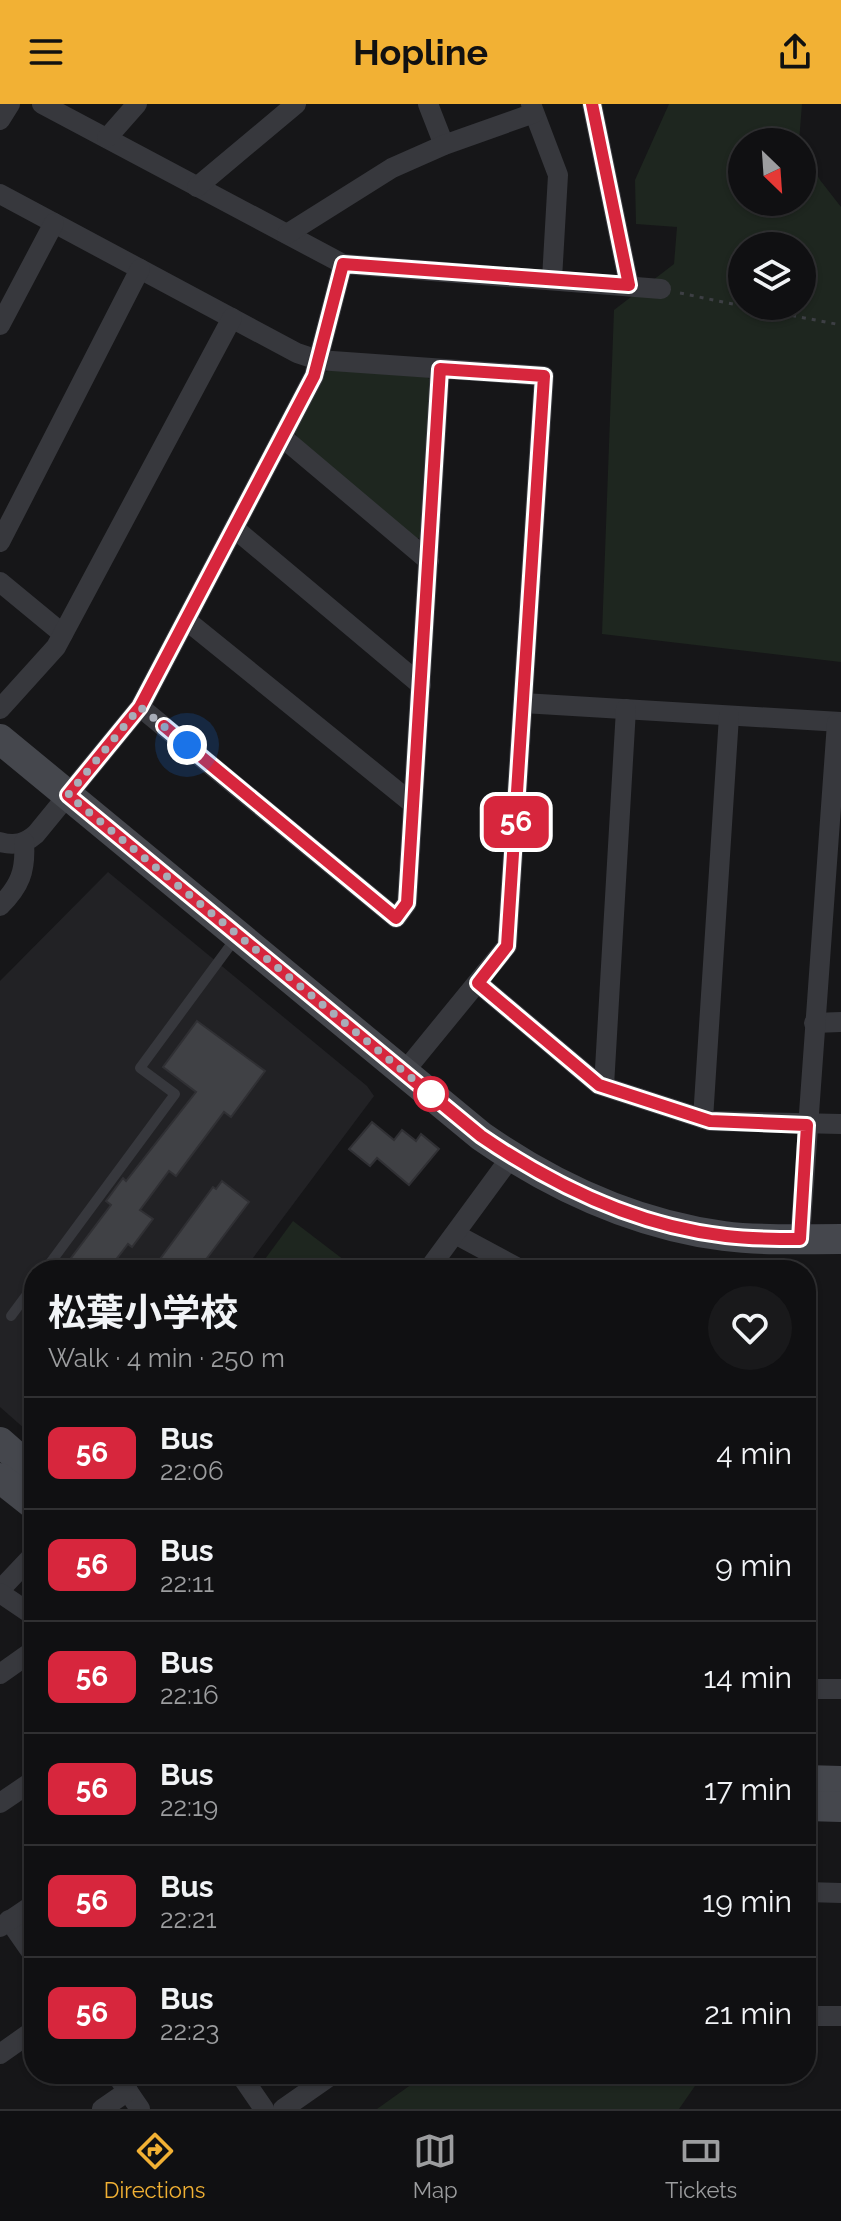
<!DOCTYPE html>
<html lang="en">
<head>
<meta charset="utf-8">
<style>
  :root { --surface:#101012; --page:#19191b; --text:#f1f3f6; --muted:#9c9d9f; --line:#303032; --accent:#f2b134 }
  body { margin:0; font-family:Raleway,"Noto Sans JP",sans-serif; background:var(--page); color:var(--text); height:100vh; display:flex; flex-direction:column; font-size:30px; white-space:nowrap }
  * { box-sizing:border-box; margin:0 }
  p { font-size:26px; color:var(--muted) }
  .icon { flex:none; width:44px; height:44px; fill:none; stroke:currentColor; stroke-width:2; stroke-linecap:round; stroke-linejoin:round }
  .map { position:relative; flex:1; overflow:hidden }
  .side { position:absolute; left:24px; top:1156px; width:792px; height:824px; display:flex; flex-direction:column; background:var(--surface); border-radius:32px; box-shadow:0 2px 6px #0004,0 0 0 2px var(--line) }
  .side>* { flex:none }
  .badge { padding:0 16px; border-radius:12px; font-size:28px; line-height:52px }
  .needle { width:52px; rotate:155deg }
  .controls { position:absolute; left:728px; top:24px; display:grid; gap:16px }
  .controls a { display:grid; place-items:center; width:88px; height:88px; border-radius:50%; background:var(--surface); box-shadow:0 2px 6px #0004,0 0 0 2px var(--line); font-size:40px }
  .you { position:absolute; width:40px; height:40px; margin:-20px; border:6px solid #fff; border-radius:50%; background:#1a73e8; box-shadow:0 0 0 12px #1a73e833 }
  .map>.badge { position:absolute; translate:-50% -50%; box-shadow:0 0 0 4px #fff }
  .round { display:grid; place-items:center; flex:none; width:84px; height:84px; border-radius:42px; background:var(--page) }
  .head { display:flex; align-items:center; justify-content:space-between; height:136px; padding:0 24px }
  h1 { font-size:38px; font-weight:700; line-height:60px }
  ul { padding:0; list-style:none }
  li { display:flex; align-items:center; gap:24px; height:112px; padding:0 24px; border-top:2px solid var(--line) }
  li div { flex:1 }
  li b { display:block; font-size:30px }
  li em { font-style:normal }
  li .badge { min-width:88px; font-weight:700; text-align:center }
  header { display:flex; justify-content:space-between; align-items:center; height:104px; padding:0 24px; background:var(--accent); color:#111; font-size:36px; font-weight:700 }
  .dock { display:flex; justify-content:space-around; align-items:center; height:112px; border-top:2px solid var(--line); background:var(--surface); font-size:22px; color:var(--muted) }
  .dock a { display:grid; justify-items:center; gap:4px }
  .dock .selected { color:var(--accent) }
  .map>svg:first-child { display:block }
  .built { fill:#222225 }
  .green { fill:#1e261f; fill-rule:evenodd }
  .building { fill:#404145; stroke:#303034; stroke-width:2 }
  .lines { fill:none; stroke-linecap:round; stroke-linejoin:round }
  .path { stroke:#3d3f44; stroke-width:3; stroke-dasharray:4 6; stroke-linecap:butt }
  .lane { stroke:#37383d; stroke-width:10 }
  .street { stroke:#37383d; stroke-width:20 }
  .secondary { stroke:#45474d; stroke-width:30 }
  .line-casing { stroke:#fff; stroke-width:18 }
  .line { stroke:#d7263d; stroke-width:12 }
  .walk { stroke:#a8adb8; stroke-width:8; stroke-dasharray:0 14.4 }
  .stop-dot { fill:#fff; stroke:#d7263d; stroke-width:4 }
</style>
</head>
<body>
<header><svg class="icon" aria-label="menu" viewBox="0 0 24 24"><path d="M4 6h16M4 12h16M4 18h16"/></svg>Hopline<svg class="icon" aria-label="share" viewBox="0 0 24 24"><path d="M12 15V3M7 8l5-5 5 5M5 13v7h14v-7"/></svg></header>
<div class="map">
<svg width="841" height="2005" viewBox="0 0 841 2005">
  <rect width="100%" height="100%" fill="#161618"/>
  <path class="built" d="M108,768L367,982L374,992L244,1166H34V1333L0,1303V877Z"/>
  <g class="green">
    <path d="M669,0H802L799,38H742V98H802V44L820,76L841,103V558L602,530L614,206L674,160L677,123L636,120L635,76ZM742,142H802V202H742Z"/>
    <path d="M330,266L427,273L432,278L423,432L414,436L299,337L295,328L324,269Z"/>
    <path d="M293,1117L357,1166H257Z"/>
    <path d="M426,1970H694L697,1979L679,2005H377Z"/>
  </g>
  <g class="building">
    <path d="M197,917L265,967L231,1013L224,1008L176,1072L169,1067L140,1106L153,1115L132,1143L128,1140L108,1166H62L111,1101L106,1097L123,1074L126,1077L196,988L163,963Z"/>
    <path d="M372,1018L394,1036L402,1026L416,1037L421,1030L439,1045L409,1081L377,1054L370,1062L349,1045Z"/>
    <path d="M222,1077L249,1098L198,1166H152L213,1083L216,1085Z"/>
  </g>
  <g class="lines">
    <g class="path">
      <path d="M680,189L742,202"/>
      <path d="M743,202L841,221"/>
    </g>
    <g class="lane">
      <path d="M45,1166L175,990L140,964L235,835"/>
      <path d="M11,1212L34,1181"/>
    </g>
    <g class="street">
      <path d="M42,0L343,160L661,185"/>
      <path d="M428,0L444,41"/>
      <path d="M531,0L558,71L552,175"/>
      <path d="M592,0L629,181"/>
      <path d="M0,16L10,0"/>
      <path d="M107,34L137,0"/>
      <path d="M197,83L296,0"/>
      <path d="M0,90L297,249L318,256L544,272L507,842L404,968"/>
      <path d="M287,130L392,64L444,41L534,9"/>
      <path d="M0,221L54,119"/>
      <path d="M282,333L429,457"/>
      <path d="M234,424L421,581"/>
      <path d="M0,438L140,165"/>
      <path d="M0,478L63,530"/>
      <path d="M186,516L413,700"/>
      <path d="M523,599L841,618"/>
      <path d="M140,603L396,814L407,799L440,265"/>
      <path d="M0,605L56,543L232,214"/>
      <path d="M0,738C14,742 25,740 36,730L140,603L314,272L343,160"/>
      <path d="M0,802C20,782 26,767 24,738"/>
      <path d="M478,879L599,981L710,1017L841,1020"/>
      <path d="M814,919L841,918"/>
      <path d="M604,982L626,605"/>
      <path d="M703,1015L729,612"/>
      <path d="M455,1130L522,1166"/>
      <path d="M800,1135L837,619"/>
      <path d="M428,1166L511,1053"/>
      <path d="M0,1486L34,1450"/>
      <path d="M0,1489L34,1512"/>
      <path d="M0,1570L34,1546"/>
      <path d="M806,1585H841"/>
      <path d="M0,1699L34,1676"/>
      <path d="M806,1788L841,1789"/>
      <path d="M9,1816L34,1852"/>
      <path d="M0,1823L34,1800"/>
      <path d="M806,1912H841"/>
      <path d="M0,1950L34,1926"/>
      <path d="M116,1970L140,2005"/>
      <path d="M240,1970L264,2005"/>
      <path d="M102,2005L128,1987"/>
      <path d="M283,2005L333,1970"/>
    </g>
    <g class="secondary">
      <path d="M0,635L481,1032C554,1083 635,1120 724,1132C762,1137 802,1135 841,1135"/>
      <path d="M0,1338L34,1368"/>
      <path d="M0,1374L34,1401"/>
      <path d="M806,1676L841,1677"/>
      <path d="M806,1702L841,1703"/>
    </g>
  </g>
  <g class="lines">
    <defs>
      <path id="line" d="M164,622L396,814L407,799L440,265L544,272L507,842L478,879L599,981L710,1017L807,1021L800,1135C775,1135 750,1135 726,1132C636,1122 554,1082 481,1032L68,691L140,603L314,272L343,160L629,181L592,0"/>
    </defs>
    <use href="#line" class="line-casing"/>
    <use href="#line" class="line"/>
    <path class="walk" d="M187,641L140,603L68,691L431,990"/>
  </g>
  <circle class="stop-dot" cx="431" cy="990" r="16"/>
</svg>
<div class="controls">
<a><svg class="needle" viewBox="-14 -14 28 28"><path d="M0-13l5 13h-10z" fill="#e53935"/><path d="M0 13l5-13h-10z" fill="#9c9d9f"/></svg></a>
<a><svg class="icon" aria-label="layers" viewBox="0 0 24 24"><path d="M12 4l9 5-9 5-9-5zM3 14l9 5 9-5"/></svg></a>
</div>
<div class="you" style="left:187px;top:641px"></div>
<b class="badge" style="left:516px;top:718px;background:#d7263d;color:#fff">56</b>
<section class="side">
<div class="head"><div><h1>松葉小学校</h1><p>Walk · 4 min · 250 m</p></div><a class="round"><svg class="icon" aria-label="heart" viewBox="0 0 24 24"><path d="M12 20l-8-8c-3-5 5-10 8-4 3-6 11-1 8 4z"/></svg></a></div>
<ul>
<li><span class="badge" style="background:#d7263d;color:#fff">56</span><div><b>Bus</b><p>22:06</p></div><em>4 min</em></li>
<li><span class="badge" style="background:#d7263d;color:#fff">56</span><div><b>Bus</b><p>22:11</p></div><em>9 min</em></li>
<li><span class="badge" style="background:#d7263d;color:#fff">56</span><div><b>Bus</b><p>22:16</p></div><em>14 min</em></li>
<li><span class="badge" style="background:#d7263d;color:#fff">56</span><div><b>Bus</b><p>22:19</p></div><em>17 min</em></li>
<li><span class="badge" style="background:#d7263d;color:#fff">56</span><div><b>Bus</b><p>22:21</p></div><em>19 min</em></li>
<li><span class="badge" style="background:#d7263d;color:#fff">56</span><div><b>Bus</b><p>22:23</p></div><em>21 min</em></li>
</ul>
</section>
</div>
<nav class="dock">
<a class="selected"><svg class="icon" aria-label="directions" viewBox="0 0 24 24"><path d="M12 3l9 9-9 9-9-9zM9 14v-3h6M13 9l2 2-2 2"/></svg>Directions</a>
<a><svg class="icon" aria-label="map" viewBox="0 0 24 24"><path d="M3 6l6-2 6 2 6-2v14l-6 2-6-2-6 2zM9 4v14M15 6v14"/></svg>Map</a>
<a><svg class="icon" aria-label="tickets" viewBox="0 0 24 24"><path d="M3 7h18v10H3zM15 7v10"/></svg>Tickets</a>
</nav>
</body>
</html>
